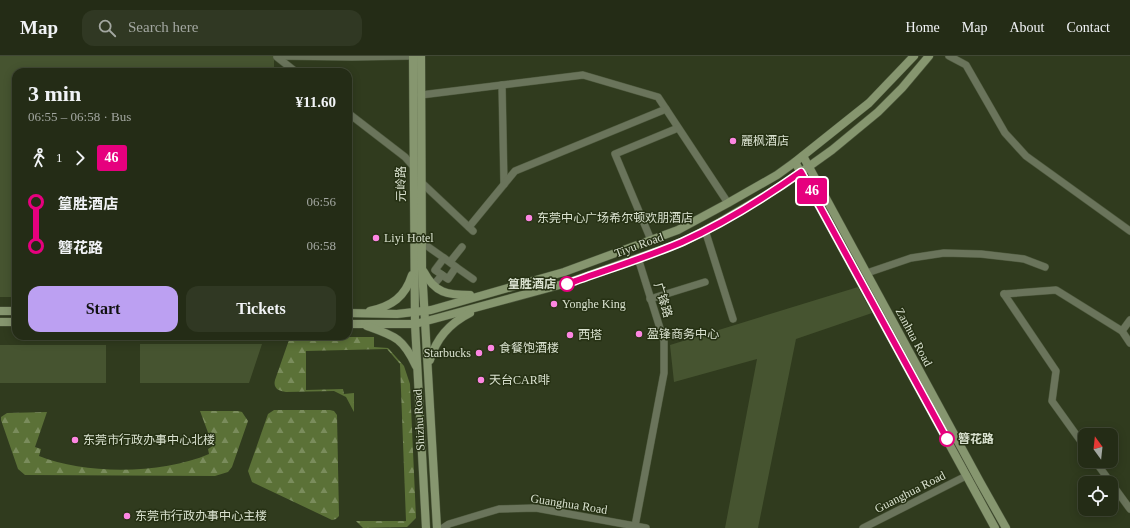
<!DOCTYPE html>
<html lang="en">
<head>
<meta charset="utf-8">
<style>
  :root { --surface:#242c16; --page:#303823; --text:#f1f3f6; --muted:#a3a7a1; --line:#414835; --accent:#bca0f2 }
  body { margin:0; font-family:"Times New Roman","Noto Sans SC",serif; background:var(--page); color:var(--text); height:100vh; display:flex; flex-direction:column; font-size:15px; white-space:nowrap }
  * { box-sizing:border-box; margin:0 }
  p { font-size:13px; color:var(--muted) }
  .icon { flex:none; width:22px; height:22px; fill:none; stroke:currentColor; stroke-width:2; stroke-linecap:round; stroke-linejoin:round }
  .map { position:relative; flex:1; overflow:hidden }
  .drawer { position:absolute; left:12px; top:12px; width:340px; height:272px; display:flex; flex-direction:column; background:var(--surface); border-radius:12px; box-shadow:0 2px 10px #0003,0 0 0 1px var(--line) }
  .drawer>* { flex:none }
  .badge { padding:0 8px; border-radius:3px; font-size:14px; line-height:26px }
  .needle { width:26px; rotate:345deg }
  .controls { position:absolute; left:1078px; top:372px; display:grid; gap:8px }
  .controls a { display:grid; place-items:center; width:40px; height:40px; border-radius:8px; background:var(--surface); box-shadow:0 2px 10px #0003,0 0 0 1px var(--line); font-size:20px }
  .map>.badge { position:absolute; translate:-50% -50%; box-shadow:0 0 0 2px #fff }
  .legs { display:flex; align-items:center; gap:6px; height:44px; padding:0 16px; font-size:13px }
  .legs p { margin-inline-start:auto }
  .head { display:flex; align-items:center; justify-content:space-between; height:68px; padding:0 16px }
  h1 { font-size:22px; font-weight:800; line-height:30px }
  .cta { display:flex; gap:8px; margin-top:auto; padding:8px 16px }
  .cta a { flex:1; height:46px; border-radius:12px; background:var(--accent); color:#111; font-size:16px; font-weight:800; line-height:46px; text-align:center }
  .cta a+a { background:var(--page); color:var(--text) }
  ul { padding:0 16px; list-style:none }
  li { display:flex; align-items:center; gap:14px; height:44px; font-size:15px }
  li i { display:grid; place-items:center; width:6px; height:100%; margin:0 5px; background:currentColor }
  li i::after { content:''; width:10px; height:10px; margin:-5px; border:3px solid; border-radius:50%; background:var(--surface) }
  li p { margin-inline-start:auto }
  li:first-child i { background:linear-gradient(#0000 50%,currentColor 0) }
  li:last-child i { background:linear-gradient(currentColor 50%,#0000 0) }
  header { display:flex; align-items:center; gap:24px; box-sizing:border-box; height:56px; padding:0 20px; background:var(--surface); border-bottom:1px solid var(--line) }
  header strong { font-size:19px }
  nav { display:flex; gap:22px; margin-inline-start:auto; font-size:14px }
  .search { width:280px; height:36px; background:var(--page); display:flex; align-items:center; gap:10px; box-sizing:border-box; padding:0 14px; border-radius:12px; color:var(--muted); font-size:15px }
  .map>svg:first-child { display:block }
  .forest { fill:url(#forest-firs) }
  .green { fill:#465430 }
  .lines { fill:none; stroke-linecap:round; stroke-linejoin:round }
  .street-casing { stroke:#4e593e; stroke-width:8 }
  .secondary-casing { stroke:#4e593e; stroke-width:9 }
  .street { stroke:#6a745b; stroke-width:7 }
  .secondary { stroke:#86966f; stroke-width:8 }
  .line-1-casing { stroke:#fff; stroke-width:9 }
  .line-1 { stroke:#e6007e; stroke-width:6 }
  .poi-dot { fill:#fd86e2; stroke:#263114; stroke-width:1.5 }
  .stop-1-dot { fill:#fff; stroke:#e6007e; stroke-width:2 }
  .labels { text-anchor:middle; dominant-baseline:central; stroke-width:3; stroke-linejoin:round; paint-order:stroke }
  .poi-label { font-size:12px; fill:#d9e1cf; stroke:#263114; text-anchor:start }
  .street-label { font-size:12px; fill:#d9e1cf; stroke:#263114 }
  .stop-label { font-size:12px; font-weight:bold; fill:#d9e1cf; stroke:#263114; text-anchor:end }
</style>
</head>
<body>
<header>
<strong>Map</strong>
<div class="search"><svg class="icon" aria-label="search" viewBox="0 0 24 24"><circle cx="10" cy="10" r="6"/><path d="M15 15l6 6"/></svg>Search here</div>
<nav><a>Home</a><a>Map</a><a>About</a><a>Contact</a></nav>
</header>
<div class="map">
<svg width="1130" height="472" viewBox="0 0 1130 472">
  <defs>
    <pattern id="forest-firs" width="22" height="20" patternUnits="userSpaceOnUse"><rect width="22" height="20" fill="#5b7137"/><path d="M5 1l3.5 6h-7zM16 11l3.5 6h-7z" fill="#7a8c5c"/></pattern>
  </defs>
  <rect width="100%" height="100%" fill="#303b1e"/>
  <g class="forest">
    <path d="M290,281H374V291L388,292L404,310L410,328L416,462L407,471L363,472L356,465H406L400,308L387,293L306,295V334L343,333L344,338L354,337V356L346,341L334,335L286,336C278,335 273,332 275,324Z"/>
    <path d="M274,354H330L334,355L337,359L339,460L336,463L332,464L252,426L248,415L268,358Z"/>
    <path d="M200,355H238L242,356L248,365L232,411L228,416L215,420L25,419L18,413L1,364V361L7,357L47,356L35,391L41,393L39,400C86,419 163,418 209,398L208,393L213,390Z"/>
  </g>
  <g class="green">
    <path d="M0,0H274V16H16V241H0Z"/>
    <path d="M858,231L872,257L796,283L758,472H725L757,303L674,326L670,289Z"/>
    <path d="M140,288H262L249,327H140Z"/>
    <rect x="0" y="289" width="106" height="38"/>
  </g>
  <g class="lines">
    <defs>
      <g id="street">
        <path d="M277,0L352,1L411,0"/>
        <path d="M949,0L966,9L1005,77L1026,100L1130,175"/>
        <path d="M277,1L296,16"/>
        <path d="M502,29L504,128"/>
        <path d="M421,39L583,19L658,41L728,147"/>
        <path d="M348,57L405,101L413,110"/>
        <path d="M422,127L473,175"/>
        <path d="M469,171L515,115L666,53"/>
        <path d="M705,174L733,263"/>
        <path d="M651,184L615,98L678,72"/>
        <path d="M427,190L444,202"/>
        <path d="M444,202L456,211L448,223L435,214Z"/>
        <path d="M450,206L462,191"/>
        <path d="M456,211L473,223"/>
        <path d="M867,217L911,202L944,197L981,198L1024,203L1045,211"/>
        <path d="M436,226L442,219"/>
        <path d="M1004,238L1056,315L1052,345L1085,391"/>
        <path d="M1004,238L1056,234L1122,275L1130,287"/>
        <path d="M650,243L705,226"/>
        <path d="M1122,275L1130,264"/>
        <path d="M1095,405L1130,453"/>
        <path d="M635,470L664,317V285L638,202"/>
        <path d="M443,472L449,468L499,453L536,452L646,472"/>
        <path d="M863,472L966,420"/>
      </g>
      <g id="secondary">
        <path d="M413,0L415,268L426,472"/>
        <path d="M421,0L422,213L437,472"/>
        <path d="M803,100L980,426L1006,472"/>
        <path d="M795,106L995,472"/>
        <path d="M424,216C435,237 447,239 470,239"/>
        <path d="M0,255H16"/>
        <path d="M370,255C392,250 405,241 412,219"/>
        <path d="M348,257L397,258L431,254L564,216L678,174L728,147L777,119L795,106L869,47L914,0"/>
        <path d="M0,266H16"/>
        <path d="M348,268H415L434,263L567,227L683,186L720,166L783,129L832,94L878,56L902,32L929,0"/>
        <path d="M367,270C395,280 403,282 416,310"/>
        <path d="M430,304C436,283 450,267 470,257"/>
      </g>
    </defs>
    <use href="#street" class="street-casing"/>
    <use href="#secondary" class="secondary-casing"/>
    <use href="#street" class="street"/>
    <use href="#secondary" class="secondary"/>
  </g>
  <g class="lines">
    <defs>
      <path id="line-1" d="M567,228C605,214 645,202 682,186C724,167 764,142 801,116L947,383"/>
    </defs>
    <use href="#line-1" class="line-1-casing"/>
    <use href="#line-1" class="line-1"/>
  </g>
  <g class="poi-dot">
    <circle cx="733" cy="85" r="4"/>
    <circle cx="529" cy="162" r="4"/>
    <circle cx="376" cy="182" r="4"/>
    <circle cx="554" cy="248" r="4"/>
    <circle cx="639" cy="278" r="4"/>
    <circle cx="570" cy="279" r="4"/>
    <circle cx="491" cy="292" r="4"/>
    <circle cx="479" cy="297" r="4"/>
    <circle cx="481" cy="324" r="4"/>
    <circle cx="75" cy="384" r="4"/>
    <circle cx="127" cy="460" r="4"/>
  </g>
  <g class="stop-1-dot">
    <circle cx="567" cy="228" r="7"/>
    <circle cx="947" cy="383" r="7"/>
  </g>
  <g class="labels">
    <g class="poi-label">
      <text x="741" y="85">麗枫酒店</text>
      <text x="537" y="162">东莞中心广场希尔顿欢朋酒店</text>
      <text x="384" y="182">Liyi Hotel</text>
      <text x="562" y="248">Yonghe King</text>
      <text x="647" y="278">盈锋商务中心</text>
      <text x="578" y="279">西塔</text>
      <text x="499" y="292">食餐饱酒楼</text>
      <text x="471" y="297" text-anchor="end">Starbucks</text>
      <text x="489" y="324">天台CAR啡</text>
      <text x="83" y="384">东莞市行政办事中心北楼</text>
      <text x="135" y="460">东莞市行政办事中心主楼</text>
    </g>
    <g class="street-label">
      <text transform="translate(401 128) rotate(-90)">元岭路</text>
      <text transform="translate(639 189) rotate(-20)">Tiyu Road</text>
      <text transform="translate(663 244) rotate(73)">广锋路</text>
      <text transform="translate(914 281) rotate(62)">Zanhua Road</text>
      <text transform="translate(419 364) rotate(-93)">Shizhu Road</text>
      <text transform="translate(910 436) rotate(-27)">Guanghua Road</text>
      <text transform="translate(569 448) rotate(9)">Guanghua Road</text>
    </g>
    <g class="stop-label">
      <text x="556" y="228">篁胜酒店</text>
      <text x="958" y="383" text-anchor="start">簪花路</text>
    </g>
  </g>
</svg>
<div class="controls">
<a><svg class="needle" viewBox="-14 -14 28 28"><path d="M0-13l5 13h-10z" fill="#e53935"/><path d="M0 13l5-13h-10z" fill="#a3a7a1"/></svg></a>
<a><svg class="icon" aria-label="locate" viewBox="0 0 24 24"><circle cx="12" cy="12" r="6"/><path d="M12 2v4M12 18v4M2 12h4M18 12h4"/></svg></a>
</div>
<b class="badge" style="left:812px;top:135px;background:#e6007e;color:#fff">46</b>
<section class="drawer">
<div class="head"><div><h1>3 min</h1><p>06:55 – 06:58 · Bus</p></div><b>¥11.60</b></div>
<div class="legs"><svg class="icon" aria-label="walk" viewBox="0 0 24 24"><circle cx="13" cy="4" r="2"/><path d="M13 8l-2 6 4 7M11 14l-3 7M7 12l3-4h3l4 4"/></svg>1<svg class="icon" aria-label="forward" viewBox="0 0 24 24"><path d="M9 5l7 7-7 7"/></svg><b class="badge" style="background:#e6007e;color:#fff">46</b></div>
<ul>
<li><i style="color:#e6007e"></i><b>篁胜酒店</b><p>06:56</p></li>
<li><i style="color:#e6007e"></i><b>簪花路</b><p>06:58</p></li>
</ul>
<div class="cta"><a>Start</a><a>Tickets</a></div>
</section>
</div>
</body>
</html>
